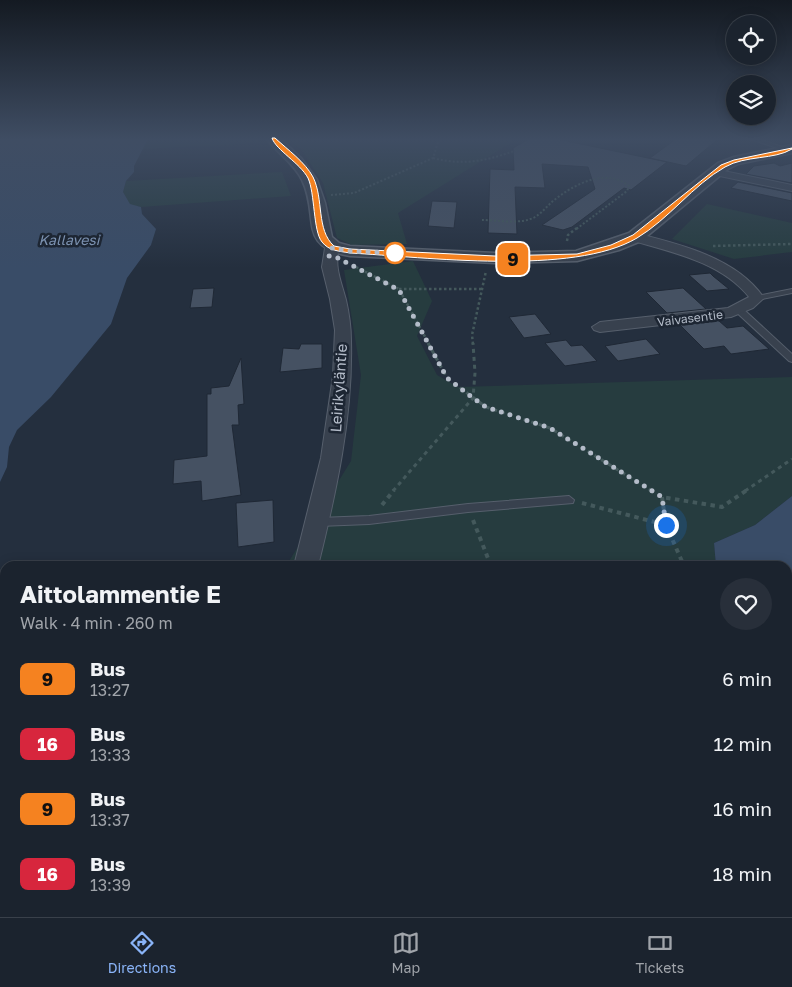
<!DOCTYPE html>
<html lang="en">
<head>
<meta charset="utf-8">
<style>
  :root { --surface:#1b232e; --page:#282f3a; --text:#f1f3f6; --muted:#a0a4aa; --line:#39404a; --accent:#8ab4f8 }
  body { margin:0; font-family:"Golos Text",sans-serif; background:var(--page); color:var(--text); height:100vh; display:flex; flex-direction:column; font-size:19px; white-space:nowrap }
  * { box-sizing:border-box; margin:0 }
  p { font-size:16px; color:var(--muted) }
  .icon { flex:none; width:28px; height:28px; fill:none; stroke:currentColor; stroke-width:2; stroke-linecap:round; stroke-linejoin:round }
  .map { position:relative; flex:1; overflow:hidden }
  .side { position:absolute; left:0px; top:561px; width:792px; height:356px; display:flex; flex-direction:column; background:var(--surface); border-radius:15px 15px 0 0; box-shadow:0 2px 12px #0003,0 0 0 1px var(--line) }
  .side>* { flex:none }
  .badge { padding:0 10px; border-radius:8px; font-size:18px; line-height:32px }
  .controls { position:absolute; left:726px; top:15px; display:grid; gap:10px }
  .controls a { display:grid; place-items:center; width:50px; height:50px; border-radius:50%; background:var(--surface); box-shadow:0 2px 12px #0003,0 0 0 1px var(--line); font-size:25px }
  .you { position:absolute; width:25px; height:25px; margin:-12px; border:4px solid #fff; border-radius:50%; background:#1a73e8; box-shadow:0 0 0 8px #1a73e833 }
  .map>.badge { position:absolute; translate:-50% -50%; box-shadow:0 0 0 2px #fff }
  .round { display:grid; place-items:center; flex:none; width:52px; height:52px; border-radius:26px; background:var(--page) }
  .overview { display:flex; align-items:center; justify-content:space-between; height:85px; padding:0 20px }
  h1 { font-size:24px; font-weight:700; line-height:38px }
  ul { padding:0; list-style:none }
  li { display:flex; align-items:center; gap:15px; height:65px; padding:0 20px }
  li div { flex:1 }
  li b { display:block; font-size:19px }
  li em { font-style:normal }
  li .badge { min-width:55px; font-weight:700; text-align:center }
  .menu { display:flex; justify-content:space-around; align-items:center; height:70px; border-top:1px solid var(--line); background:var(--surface); font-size:14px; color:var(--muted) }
  .menu a { display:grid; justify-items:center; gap:2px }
  .menu .current { color:var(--accent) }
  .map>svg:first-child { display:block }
  .green { fill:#263c3f }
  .water { fill:#394c67 }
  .building { fill:#455162; stroke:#1f2835 }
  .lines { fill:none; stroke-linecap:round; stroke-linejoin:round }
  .service-casing { stroke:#565f6c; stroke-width:2 }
  .minor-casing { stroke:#565f6c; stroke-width:2 }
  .tertiary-casing { stroke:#565f6c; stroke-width:3 }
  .path-far4 { stroke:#44595c; stroke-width:2; stroke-dasharray:2 2; stroke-linecap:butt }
  .path-far3 { stroke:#44595c; stroke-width:2.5; stroke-dasharray:2.5 2.5; stroke-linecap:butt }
  .path-far2 { stroke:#44595c; stroke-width:3; stroke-dasharray:4 4; stroke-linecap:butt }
  .path-far1 { stroke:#44595c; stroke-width:4; stroke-dasharray:4.5 4.5; stroke-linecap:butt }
  .path { stroke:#44595c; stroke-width:5; stroke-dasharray:5.5 5.5; stroke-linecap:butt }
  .service { fill:#38414e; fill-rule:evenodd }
  .minor { fill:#38414e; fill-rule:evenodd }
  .tertiary { fill:#38414e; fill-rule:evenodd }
  .line { fill:#f58220; stroke:#fff }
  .walk { stroke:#b4bcc9; stroke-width:5; stroke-dasharray:0 9 }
  .stop-dot { fill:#fff; stroke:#f58220; stroke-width:2.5 }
  .labels { text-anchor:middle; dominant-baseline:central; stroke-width:5; stroke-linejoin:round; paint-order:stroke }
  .far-street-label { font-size:12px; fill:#b4bcc9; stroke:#1d2633 }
  .far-water-label { font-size:14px; font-style:italic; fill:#7c92b1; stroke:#1d2633 }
  .street-label { font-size:15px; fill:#b4bcc9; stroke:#1d2633 }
</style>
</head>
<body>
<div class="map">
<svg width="792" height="917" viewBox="0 0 792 917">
  <rect width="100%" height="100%" fill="#242f3e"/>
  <g class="green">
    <path d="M148,139H259L262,143L142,149Z"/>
    <path d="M286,139H517L398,213L407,244L352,245L337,238L323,183L301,149Z"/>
    <path d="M282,172L291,196L141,207L130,205L123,192L126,181Z"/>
    <path d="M707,204L792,223V252L734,259L672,239Z"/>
    <path d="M413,261L432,301L417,336L437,375L458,387L792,377V496L755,525L714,543L716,566H286L351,461L361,375L344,270Z"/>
    <path d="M788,657L792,659V917H179L180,912H788Z"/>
  </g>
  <g class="water">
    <path d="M0,139H148L134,166V172L126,181L123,192L130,204L141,207L142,214L156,229L151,245L127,278L111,324L51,397L17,430L9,447L7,467L0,482Z"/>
    <path d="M792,496V659L788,657V566H716L714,543L755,525Z"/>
    <path d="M5,619V912L163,913L162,917H0V620Z"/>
  </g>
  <g class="building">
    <path d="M529,139H557L667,162L631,190L624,188L572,227L563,230L542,225L595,189L588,167L542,164L545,188L515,187L517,234L488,233L490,169L514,170L513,148Z"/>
    <path d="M676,139H718L686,166L650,158Z"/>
    <path d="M774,163L780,166L792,163V183L746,174L754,166Z"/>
    <path d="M738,182L792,193V201L731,188Z"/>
    <path d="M432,201L457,202L454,228L428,226Z"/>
    <path d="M710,273L713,276L729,289L707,291L689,275Z"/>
    <path d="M214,288L212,307L190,308L193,289Z"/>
    <path d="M683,288L706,309L667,313L646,292Z"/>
    <path d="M535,314L551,334L524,338L509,317Z"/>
    <path d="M718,320L727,328L743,326L769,349L731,354L724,346L704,349L680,325Z"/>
    <path d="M646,339L660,354L618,361L605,346Z"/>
    <path d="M566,340L571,346L582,345L597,361L565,366L545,343Z"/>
    <path d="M301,344H322V368L280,372L283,348L299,349Z"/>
    <path d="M241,358L244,404L238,405L239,425H232L241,495L202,501L201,481L173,484L174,460L207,456V394H211V388L229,386Z"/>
    <path d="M273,500L274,542L238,547L236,503Z"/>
  </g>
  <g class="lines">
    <defs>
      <g id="service">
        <path d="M750,139H759L791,150L786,151Z"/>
        <path d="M792,289V293L757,300L753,298L757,296Z"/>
        <path d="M735,307H741L792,354V362L789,361L735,311Z"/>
        <path d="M569,496L574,500L573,503L468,512L369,524L319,526L315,525L314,522L315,519L319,518L369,516L468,504Z"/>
      </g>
      <g id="minor">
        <path d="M714,169L792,185V191L710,174L708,172Z"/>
        <path d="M635,233C680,244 737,258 764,298L753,308L731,317L600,332L594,330L592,327L600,322L728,308L749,297C721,262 671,252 630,240L628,237L630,234Z"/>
        <path d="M332,244L339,248C334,267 341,281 346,300C349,313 351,327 351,341C353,417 336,493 318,566H294L321,458L333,376L335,330L330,299L322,267L325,248Z"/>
        <path d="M321,912H355L356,917H322Z"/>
      </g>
      <path id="tertiary" d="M267,139H281L301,158L317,180L325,203L332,237L339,243L350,246L495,253L576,251L629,233L718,163L734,157L792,145V153L738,164L728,169L641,241L619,250L577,261L495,263L350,256C296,247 320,217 302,180C294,163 278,154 267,139Z"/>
    </defs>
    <use href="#service" class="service-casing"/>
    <use href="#minor" class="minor-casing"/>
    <use href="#tertiary" class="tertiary-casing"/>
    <g class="path-far4">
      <path d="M433,158C467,167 493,159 525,147"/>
      <path d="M331,195L354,193L433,158L439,139"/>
      <path d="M482,220C498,220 521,225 535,217C542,213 547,206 553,201C573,185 605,167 629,186L627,191L575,230"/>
    </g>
    <g class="path-far3">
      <path d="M567,241L568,235L577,228"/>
      <path d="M713,246L792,244"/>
      <path d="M356,267L399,289L429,344"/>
      <path d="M399,289H483"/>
      <path d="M473,344L472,335L486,271"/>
    </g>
    <g class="path-far2">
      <path d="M428,343L447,378L486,407L550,428L652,491"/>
      <path d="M393,491L473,398L475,373L473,343"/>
      <path d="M745,491L792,459"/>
    </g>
    <g class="path-far1">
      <path d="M650,490L662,497L722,507L747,490"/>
      <path d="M662,497L666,525L684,566"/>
      <path d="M582,503L666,525"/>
      <path d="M382,505L394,490"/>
      <path d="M473,520L491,566"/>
      <path d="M788,675L792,678"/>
    </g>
    <g class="path">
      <path d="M788,757L792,758"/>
      <path d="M788,801L792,811"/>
      <path d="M547,912L548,917"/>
      <path d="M610,912L611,917"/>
      <path d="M750,912L767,917"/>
    </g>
    <use href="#service" class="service"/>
    <use href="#minor" class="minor"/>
    <use href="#tertiary" class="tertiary"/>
  </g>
  <linearGradient id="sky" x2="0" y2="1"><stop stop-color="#141a22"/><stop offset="0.52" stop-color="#3f4d63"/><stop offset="1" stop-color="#3f4d63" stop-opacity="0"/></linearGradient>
  <rect width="792" height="268" fill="url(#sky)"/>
  <path class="line" d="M272,138H275C288,150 305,162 313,177C324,199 316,230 334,246L350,249L495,256L577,254L611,245L633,235L721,165L734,160L792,148V149C774,160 746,155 725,167C693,185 669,219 637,238C573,276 425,257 350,253C339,251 329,251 322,242C313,231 315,193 308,178C300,163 276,150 272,138Z"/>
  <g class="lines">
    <path class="walk" d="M395,253L350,251L332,248L329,256L336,257L399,290L447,378L473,398L486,407L550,428L662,497L666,525"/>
  </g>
  <circle class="stop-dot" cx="395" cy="253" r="10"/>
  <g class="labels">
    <g class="far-street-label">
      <text transform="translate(690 318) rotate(-7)">Vaivasentie</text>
    </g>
    <g class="far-water-label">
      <text x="69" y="239">Kallavesi</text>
    </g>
    <g class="street-label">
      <text transform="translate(338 388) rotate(-86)">Leirikyläntie</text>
    </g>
  </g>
</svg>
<div class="controls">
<a><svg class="icon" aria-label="locate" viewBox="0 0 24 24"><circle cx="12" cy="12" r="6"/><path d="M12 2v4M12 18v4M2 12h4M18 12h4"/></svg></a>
<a><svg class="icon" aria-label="layers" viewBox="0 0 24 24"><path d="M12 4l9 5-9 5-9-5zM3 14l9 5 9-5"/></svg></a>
</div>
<div class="you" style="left:666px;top:525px"></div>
<b class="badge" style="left:513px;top:259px;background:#f58220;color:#111">9</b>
<section class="side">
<div class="overview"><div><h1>Aittolammentie E</h1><p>Walk · 4 min · 260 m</p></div><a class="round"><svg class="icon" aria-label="heart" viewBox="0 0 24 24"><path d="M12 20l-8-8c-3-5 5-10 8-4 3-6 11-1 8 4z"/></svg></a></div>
<ul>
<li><span class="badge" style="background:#f58220;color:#111">9</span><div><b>Bus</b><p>13:27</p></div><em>6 min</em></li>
<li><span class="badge" style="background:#d7263d;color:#fff">16</span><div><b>Bus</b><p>13:33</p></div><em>12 min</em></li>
<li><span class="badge" style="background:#f58220;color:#111">9</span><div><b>Bus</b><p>13:37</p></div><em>16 min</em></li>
<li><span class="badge" style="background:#d7263d;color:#fff">16</span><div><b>Bus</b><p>13:39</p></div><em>18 min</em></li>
</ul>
</section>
</div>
<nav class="menu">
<a class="current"><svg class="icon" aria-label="directions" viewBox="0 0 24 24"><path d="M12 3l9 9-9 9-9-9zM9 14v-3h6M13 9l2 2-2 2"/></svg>Directions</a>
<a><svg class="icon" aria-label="map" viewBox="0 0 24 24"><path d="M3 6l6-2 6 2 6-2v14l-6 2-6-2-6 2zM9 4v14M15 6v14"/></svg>Map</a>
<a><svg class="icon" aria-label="tickets" viewBox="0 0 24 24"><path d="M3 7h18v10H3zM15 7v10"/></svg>Tickets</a>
</nav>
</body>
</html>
